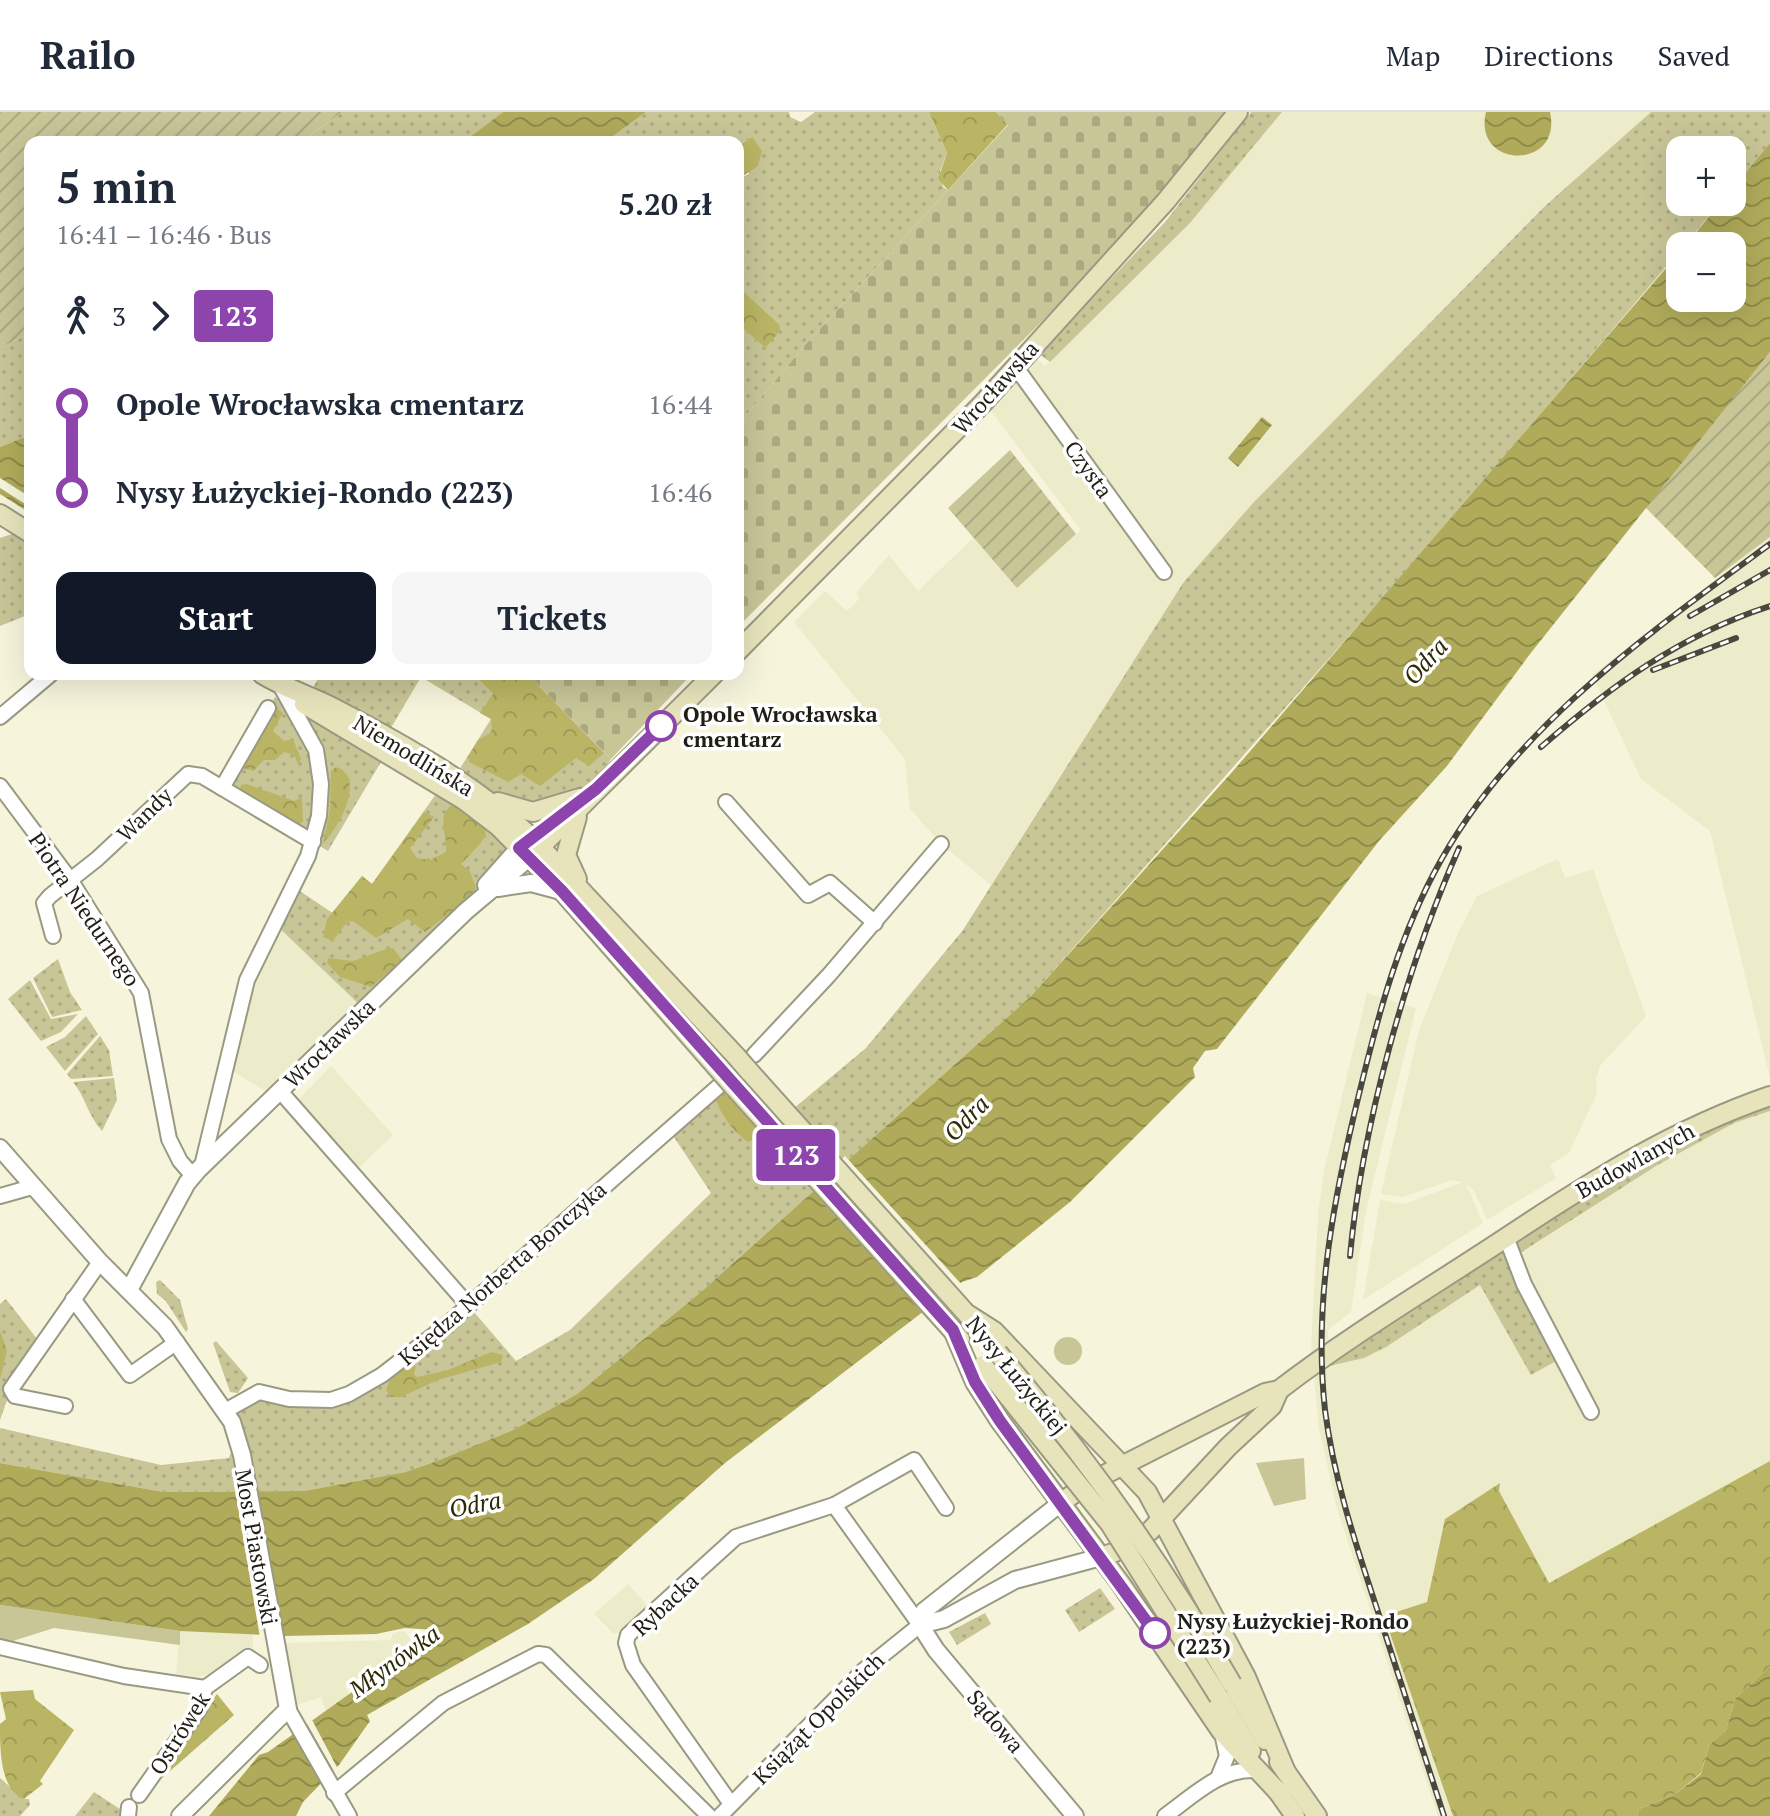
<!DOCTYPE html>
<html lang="en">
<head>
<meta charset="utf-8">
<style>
  :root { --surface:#fff; --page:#f6f6f7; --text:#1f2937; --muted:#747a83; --line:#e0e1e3; --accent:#111827 }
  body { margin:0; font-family:"PT Serif",serif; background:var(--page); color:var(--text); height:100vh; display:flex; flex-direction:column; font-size:30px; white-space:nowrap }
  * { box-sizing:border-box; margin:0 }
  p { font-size:26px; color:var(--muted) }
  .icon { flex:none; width:44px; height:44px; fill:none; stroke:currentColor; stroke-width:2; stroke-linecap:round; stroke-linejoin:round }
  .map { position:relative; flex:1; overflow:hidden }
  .panel { position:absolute; left:24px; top:24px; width:720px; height:544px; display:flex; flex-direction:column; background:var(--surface); border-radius:16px; box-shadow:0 8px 32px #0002 }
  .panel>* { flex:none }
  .badge { padding:0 16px; border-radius:6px; font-size:28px; line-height:52px }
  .controls { position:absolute; left:1666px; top:24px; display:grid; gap:16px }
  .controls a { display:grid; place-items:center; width:80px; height:80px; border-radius:16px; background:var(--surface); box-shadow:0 8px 32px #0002; font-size:40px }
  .map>.badge { position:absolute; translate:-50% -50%; box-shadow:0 0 0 4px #fff }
  .legs { display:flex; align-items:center; gap:12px; height:88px; padding:0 32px; font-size:26px }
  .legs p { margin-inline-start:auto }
  .summary { display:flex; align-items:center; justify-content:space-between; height:136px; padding:0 32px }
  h1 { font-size:44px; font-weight:600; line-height:60px }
  .primary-button { display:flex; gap:16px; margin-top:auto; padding:16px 32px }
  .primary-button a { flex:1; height:92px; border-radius:16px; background:var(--accent); color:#fff; font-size:32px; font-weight:600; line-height:92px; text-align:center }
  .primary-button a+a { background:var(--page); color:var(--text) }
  ul { padding:0 32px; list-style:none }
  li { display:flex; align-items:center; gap:28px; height:88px; font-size:30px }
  li i { display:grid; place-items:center; width:12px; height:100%; margin:0 10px; background:currentColor }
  li i::after { content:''; width:20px; height:20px; margin:-10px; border:6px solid; border-radius:50%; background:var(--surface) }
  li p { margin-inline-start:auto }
  li:first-child i { background:linear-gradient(#0000 50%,currentColor 0) }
  li:last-child i { background:linear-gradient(currentColor 50%,#0000 0) }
  header { display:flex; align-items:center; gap:48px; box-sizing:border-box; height:112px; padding:0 40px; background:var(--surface); border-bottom:2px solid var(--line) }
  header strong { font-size:38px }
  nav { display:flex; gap:44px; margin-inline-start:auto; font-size:28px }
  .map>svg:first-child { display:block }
  .built { fill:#ecebca }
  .grass { fill:url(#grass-dots) }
  .forest { fill:url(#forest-crowns) }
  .cemetery { fill:url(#cemetery-stones) }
  .park { fill:#c8c597 }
  .garden { fill:url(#garden-furrows) }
  .water { fill:url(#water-waves) }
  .pier { fill:#f6f5dc }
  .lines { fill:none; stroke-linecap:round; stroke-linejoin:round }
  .minor-casing { stroke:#9a9982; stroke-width:18 }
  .tertiary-casing { stroke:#9a9982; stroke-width:20 }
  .secondary-casing { stroke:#9a9982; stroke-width:22 }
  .minor { stroke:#fff; stroke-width:14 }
  .tertiary { stroke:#fff; stroke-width:16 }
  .secondary { stroke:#e7e4bc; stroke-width:18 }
  .rail-casing { stroke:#49483c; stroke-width:6 }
  .rail { stroke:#fff; stroke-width:3; stroke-dasharray:9; stroke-linecap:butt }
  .secondary-bridge-casing { stroke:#9a9982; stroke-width:22; stroke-linecap:butt }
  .secondary-bridge { stroke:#e7e4bc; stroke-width:18 }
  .line-1-casing { stroke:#fff; stroke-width:18 }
  .line-1 { stroke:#8e44ad; stroke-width:12 }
  .stop-1-dot { fill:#fff; stroke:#8e44ad; stroke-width:4 }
  .labels { text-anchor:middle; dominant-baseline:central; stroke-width:7; stroke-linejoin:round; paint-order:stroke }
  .street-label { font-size:22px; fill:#201f16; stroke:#fff }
  .stop-label { font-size:22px; font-weight:bold; fill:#201f16; stroke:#fff; text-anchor:start }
  .water-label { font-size:24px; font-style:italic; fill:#2d2a06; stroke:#fff }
</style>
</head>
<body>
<header>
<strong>Railo</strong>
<nav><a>Map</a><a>Directions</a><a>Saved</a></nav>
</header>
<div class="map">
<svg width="1770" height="1704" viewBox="0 0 1770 1704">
  <defs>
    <pattern id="grass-dots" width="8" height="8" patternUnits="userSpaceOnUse" patternTransform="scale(2)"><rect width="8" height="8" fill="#c8c597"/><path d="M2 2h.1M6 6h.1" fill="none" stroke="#aca981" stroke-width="1.8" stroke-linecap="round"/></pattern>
    <pattern id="forest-crowns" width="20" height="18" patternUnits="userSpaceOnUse" patternTransform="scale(2)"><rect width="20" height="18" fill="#bab565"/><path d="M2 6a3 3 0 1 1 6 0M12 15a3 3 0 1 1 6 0" fill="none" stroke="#a09b57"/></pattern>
    <pattern id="cemetery-stones" width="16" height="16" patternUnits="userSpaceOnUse" patternTransform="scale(2)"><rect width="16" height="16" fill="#c8c597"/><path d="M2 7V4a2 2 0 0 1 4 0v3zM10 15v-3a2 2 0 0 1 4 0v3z" fill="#aca981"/></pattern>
    <pattern id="garden-furrows" width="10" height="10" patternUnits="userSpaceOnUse" patternTransform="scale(2)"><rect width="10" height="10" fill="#c8c597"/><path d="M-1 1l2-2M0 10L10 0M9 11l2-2" fill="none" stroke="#aca981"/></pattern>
    <pattern id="water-waves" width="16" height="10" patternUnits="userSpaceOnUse" patternTransform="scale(2)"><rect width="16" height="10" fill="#b0ab5b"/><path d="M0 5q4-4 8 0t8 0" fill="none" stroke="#8f8b4a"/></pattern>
  </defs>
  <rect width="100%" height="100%" fill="#f6f5dc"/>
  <g class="built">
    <path d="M1282,0H1651L1544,95L1253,391L1183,471L991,773L941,732L910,697L905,647L794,510L825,479L847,499L860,486L856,481L889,443L918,479L973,426L1017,475L1081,418L987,294L1033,243L1045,254L1049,250L1190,111Z"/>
    <path d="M1770,425V966L1710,719L1641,667L1592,563Z"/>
    <path d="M1558,747L1565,766L1593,757L1646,904L1600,954L1596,967L1597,981L1569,1041L1550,1053L1556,1066L1487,1108L1474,1079L1466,1072L1483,1111L1363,1188L1380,1088L1404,1092L1463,1070L1452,1068L1403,1085L1381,1082L1419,918L1458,821L1477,784Z"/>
    <path d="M275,812L364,897L270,982L231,958L247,868Z"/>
    <path d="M1367,881L1416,896L1366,1099L1351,1200L1328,1218L1329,1253L1375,1241L1480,1173L1531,1263L1516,1145L1656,1054L1734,1011L1770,999V1349L1549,1471L1499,1379L1500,1372L1445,1407L1427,1490L1384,1504L1453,1704H1438L1337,1397L1319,1316L1311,1234L1318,1103L1324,1059Z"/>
    <path d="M331,954L393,1023L357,1057L296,990Z"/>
    <path d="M628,1472L649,1495L621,1521H613L594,1502Z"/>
    <path d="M180,1519L253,1522V1535L220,1558L199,1565L176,1562Z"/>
    <path d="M404,1519L417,1535L345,1574L349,1582L326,1599L321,1585L297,1593L282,1548L288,1546L285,1531L391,1528L393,1521Z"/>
  </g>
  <g class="grass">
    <path d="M342,0H503L463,30H301Z"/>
    <path d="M646,0H789L790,5L801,10L815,0H929L947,41L940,59L943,75L948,78L806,232L738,313V212L765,236L779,212L738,174V67L749,62L752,25L738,34V30H605Z"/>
    <path d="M1251,0H1282L1190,111L1050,250L1039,242L1165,110Z"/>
    <path d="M1651,0H1770V31L1732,77V38H1680V90H1721L1431,431L1031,884L702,1179L577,1282L513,1318L434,1350L405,1360L304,1379L164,1380L0,1351V1316L161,1353L229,1346L231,1340L240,1337L225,1299L259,1280L340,1286L468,1193L516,1249L570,1218L711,1081L668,1016L722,965L769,1017L866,936L963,818L1183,471L1253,391L1544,95Z"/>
    <path d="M30,221V323L0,335V236Z"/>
    <path d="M30,411V502L0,514V423Z"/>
    <path d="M321,562H473L493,582L505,566L503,562H527L611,647L596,671L560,692L533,700L454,666L491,607L421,565L385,626L309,582Z"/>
    <path d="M275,585L381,650L328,739L222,676Z"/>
    <path d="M441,675L519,736L364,897L275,812L294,775L334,802L362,764L372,772Z"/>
    <path d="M58,847L70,880L82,898L52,905L33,866Z"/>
    <path d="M30,868L51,907L78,902L61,920L41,929L8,887Z"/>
    <path d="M86,904L98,922L65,959L46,935L65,925Z"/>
    <path d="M100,924L109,938L113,964L71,967L67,962Z"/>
    <path d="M114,966L117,988L102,1019C88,1004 86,986 73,970Z"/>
    <path d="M1770,984V999L1734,1011L1656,1054L1516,1144L1565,1244L1531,1263L1480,1173L1386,1235L1364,1246L1329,1254V1240L1525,1112Z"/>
    <path d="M160,1168L180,1188L188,1217L186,1220L165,1188L157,1182L156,1170Z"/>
    <path d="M6,1187L41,1232L11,1277L0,1308V1192Z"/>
    <path d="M216,1229L248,1266L238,1281L230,1280L213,1231Z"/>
    <path d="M1100,1476L1115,1497L1079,1520L1065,1498Z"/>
    <path d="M985,1501L991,1512L957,1533L949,1520Z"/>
    <path d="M0,1666L24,1687H29L30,1693L20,1704H0Z"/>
    <path d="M94,1680L123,1699L122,1704H75Z"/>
  </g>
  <g class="forest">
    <path d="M929,0H996L1008,12L948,78L938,67L947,41Z"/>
    <path d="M752,25L762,39L758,54L738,67V34Z"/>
    <path d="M738,174L779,212L780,219L765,236L738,212Z"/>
    <path d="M473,562H503L505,565L507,562H527L604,641L589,654L576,646L540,674L521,662L508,670L469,650L468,645L478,628L492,620L491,607L480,601L493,582Z"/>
    <path d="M278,597L283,601L273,619L284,629L293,627L301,647L298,652L294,643L284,640L275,648H264L253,659L243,656L269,605Z"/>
    <path d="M336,655C367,664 339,717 323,731L330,698L331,659Z"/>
    <path d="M247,672L294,689L302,685L303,709L300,712L239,679L241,673Z"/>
    <path d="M455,691C495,718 495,718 461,752L470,759L476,776L467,788L425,820L408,807L376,826L353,809L347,810L333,829L323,825L327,807L362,764L372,772L424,700L434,705L410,736L417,746L430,748L446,740C448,721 434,703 455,691Z"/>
    <path d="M389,836H393L402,848L371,875L340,865L327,851L328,846L353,849Z"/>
    <path d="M721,981L733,987L759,1019L756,1027L748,1030C735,1022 717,999 716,984Z"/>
    <path d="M0,1219L7,1239L0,1267Z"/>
    <path d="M491,1240L503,1243L501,1250L438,1268L401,1285H391L386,1278L390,1268L410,1250L416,1254L414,1262L417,1265L448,1258Z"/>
    <path d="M1770,1349V1554L1735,1587L1726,1618L1709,1633L1701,1661L1675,1682L1639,1697L1637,1704H1453L1384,1504L1427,1490L1445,1407L1500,1371L1499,1379L1549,1471Z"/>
    <path d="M33,1578L35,1587L74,1618L40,1669L43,1672L24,1687C0,1677 0,1640 0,1612L6,1607L0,1580Z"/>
    <path d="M217,1582L234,1603L162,1666L156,1661Z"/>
  </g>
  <g class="cemetery">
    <path d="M996,0H1228L1133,114L1079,172L738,515V313L806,232L1008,13Z"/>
    <path d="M527,562H692L611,647Z"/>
  </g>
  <g class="park">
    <circle cx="1068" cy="1239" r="14"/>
    <path d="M1304,1346L1306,1387L1274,1394L1256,1351Z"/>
    <path d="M0,1493L180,1519V1533L54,1516L13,1529L0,1527Z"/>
  </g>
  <g class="garden">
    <path d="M0,0H342L301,30H30V221L0,236Z"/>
    <path d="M1770,240V425L1715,466L1645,395Z"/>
    <path d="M1010,338L1076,422L1017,476L948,396Z"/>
  </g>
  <g class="water">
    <path d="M503,0H646L605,30H463Z"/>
    <path d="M1486,0H1550C1563,59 1472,57 1486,0Z"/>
    <path d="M1770,31V240L1530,542L1447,654L1379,729L1217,937L1205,939L1193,956L1195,965L1070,1090L977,1165L962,1170L725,1351L594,1467L528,1512L367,1603L370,1609L339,1653L303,1690L296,1704H209L259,1643L268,1640L352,1580L357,1587L382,1573L378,1564L424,1539L423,1535L435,1518L405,1516L376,1522L285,1524L180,1519L0,1493V1351L164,1380L304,1379L405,1360L434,1350L513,1318L577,1282L702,1179L1031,884L1233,659L1680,140V186H1732V134H1685L1721,90H1732V77Z"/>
    <path d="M1262,305L1272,313L1238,355L1228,346Z"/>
    <path d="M30,323V411L0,423V335Z"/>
    <path d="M1770,1554V1704H1637L1639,1697L1675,1682L1701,1662L1709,1633L1726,1618L1735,1587Z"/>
  </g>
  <g class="pier">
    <path d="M0,366L30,385V395L0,376Z"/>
    <path d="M0,382L30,401V416L0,426Z"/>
    <path d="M845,1044L963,1174L925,1204L810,1076Z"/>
    <path d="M257,1376L283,1528L260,1526L235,1377Z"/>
    <path d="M311,1606L339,1659L336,1663L306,1610Z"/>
  </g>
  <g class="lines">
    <defs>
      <g id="minor">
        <path d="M1015,254L1164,460"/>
        <path d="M0,605L51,562"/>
        <path d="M0,674L71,769L141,881L169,1027L180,1049L193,1064"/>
        <path d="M222,676L268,596"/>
        <path d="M726,690L808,783L830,771L875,811"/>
        <path d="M53,824L44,791L50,784L97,747L188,662L202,664L313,730"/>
        <path d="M754,943L829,863L941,732"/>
        <path d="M280,979L468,1193"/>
        <path d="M202,1054L247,868L308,744L319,704L321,672L316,638L280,573"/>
        <path d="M0,1084L32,1075"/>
        <path d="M1506,1125L1524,1172L1591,1300"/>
        <path d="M73,1187L130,1263L177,1230"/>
        <path d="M65,1294L15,1284L11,1277L100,1150"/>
        <path d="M225,1299L259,1280L289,1287L331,1288L349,1282L382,1263L443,1216L719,974"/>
        <path d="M0,1535L124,1564L205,1576"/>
        <path d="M288,1597L349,1704"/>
        <path d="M1218,1666L1227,1644L1222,1621"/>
        <path d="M334,1681L443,1591L538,1542L546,1543L709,1704"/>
        <path d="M139,1683L200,1596L205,1576L248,1545L260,1553"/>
        <path d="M731,1692L633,1553L626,1531L628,1523L736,1425L834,1393L914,1348L946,1396"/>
        <path d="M128,1704L129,1695"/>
        <path d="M720,1704L864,1558L920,1513L834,1393"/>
        <path d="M1165,1704C1193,1684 1220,1656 1256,1658"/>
      </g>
      <g id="tertiary">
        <path d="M486,773L519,736"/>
        <path d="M498,776L531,771L561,779"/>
        <path d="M0,1036L100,1150L165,1215L232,1310L242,1343L288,1597L180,1704"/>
        <path d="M129,1178L187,1071L198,1058L466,799L529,746"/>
        <path d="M920,1513L936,1538L1075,1704"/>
        <path d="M920,1513L944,1507L1015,1468L1101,1445"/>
        <path d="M920,1513L924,1499L1062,1390"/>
      </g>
      <g id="secondary">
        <path d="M0,402L30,421"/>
        <path d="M738,539L983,291L1166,89L1238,0"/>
        <path d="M262,562C285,576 310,584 334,596C403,632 474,672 531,725L736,944"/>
        <path d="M304,592L464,688L498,714L562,779L719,958"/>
        <path d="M498,690L533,700L580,686"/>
        <path d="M534,741L714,562"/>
        <path d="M577,767L566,743L577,705"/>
        <path d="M749,959L974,1210"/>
        <path d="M733,974L960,1227"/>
        <path d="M969,1203L994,1219L1147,1380L1246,1565L1286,1660"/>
        <path d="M953,1218L975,1270L1000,1309L1121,1472L1221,1619L1282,1684"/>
        <path d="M1062,1390L1090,1370L1265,1281L1279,1278C1352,1222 1430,1176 1507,1125C1591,1069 1674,1017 1770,984"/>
        <path d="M1101,1445L1118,1439L1150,1419L1228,1335L1272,1294L1279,1278"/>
        <path d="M1232,1572L1265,1628"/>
        <path d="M1219,1585L1251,1639"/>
        <path d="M1279,1650L1317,1704"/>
        <path d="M1276,1677L1295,1704"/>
      </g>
    </defs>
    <use href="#minor" class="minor-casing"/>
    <use href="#tertiary" class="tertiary-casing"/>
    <use href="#secondary" class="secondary-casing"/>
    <use href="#minor" class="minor"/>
    <use href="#tertiary" class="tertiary"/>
    <use href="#secondary" class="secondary"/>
    <defs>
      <g id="rail">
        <path d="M1690,504L1770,458"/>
        <path d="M1653,558L1736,526"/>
        <path d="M1541,635C1611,574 1680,523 1770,494"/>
        <path d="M1350,1144C1362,1014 1406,856 1459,736"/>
        <path d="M1444,1704C1422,1637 1401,1570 1379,1503C1357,1436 1334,1369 1325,1298C1314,1197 1331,1101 1354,1003C1374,919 1394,837 1434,761C1508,620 1645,524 1770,432"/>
      </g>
    </defs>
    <use href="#rail" class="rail-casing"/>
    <use href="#rail" class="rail"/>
    <defs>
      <g id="secondary-bridge">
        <path d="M736,944L749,959"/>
        <path d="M719,958L733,974"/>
        <path d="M998,1241C1087,1345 1164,1454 1232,1572"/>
        <path d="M983,1253L1110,1412L1219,1585"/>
      </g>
    </defs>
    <use href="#secondary-bridge" class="secondary-bridge-casing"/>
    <use href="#secondary-bridge" class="secondary-bridge"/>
  </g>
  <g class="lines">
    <defs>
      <path id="line-1" d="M661,614L596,677L519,736L562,779L953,1218L975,1270L1000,1309L1155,1521"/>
    </defs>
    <use href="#line-1" class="line-1-casing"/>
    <use href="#line-1" class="line-1"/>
  </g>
  <g class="stop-1-dot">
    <circle cx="661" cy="614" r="14"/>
    <circle cx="1155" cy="1521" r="14"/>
  </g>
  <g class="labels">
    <g class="street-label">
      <text transform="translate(995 275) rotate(-48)">Wrocławska</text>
      <text transform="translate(1089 357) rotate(54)">Czysta</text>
      <text transform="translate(414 643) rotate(31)">Niemodlińska</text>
      <text transform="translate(144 702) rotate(-44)">Wandy</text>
      <text transform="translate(85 797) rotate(56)">Piotra Niedurnego</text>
      <text transform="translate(329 931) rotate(-44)">Wrocławska</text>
      <text transform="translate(1635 1048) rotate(-29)">Budowlanych</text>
      <text transform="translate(502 1161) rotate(-41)">Księdza Norberta Bonczyka</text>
      <text transform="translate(1017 1263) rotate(51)">Nysy Łużyckiej</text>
      <text transform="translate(257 1435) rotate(80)">Most Piastowski</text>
      <text transform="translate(665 1492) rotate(-43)">Rybacka</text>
      <text transform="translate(818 1606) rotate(-45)">Książąt Opolskich</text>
      <text transform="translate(996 1609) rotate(50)">Sądowa</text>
      <text transform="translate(179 1621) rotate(-58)">Ostrówek</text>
    </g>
    <g class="stop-label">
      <text x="683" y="601">Opole Wrocławska<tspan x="683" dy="25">cmentarz</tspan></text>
      <text x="1177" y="1508">Nysy Łużyckiej-Rondo<tspan x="1177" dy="25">(223)</tspan></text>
    </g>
    <g class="water-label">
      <text transform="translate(1425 549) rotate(-48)">Odra</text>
      <text transform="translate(966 1006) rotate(-46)">Odra</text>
      <text transform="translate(475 1392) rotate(-11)">Odra</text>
      <text transform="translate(394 1549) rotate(-36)">Młynówka</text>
    </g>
  </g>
</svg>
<div class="controls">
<a>+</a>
<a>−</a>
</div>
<b class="badge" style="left:796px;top:1043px;background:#8e44ad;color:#fff">123</b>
<section class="panel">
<div class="summary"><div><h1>5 min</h1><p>16:41 – 16:46 · Bus</p></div><b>5.20 zł</b></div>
<div class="legs"><svg class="icon" aria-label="walk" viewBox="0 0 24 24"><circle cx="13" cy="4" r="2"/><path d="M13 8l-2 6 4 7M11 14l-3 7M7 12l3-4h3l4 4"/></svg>3<svg class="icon" aria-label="forward" viewBox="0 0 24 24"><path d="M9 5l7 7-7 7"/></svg><b class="badge" style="background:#8e44ad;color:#fff">123</b></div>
<ul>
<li><i style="color:#8e44ad"></i><b>Opole Wrocławska cmentarz</b><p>16:44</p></li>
<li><i style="color:#8e44ad"></i><b>Nysy Łużyckiej-Rondo (223)</b><p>16:46</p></li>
</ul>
<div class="primary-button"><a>Start</a><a>Tickets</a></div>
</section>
</div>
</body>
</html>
